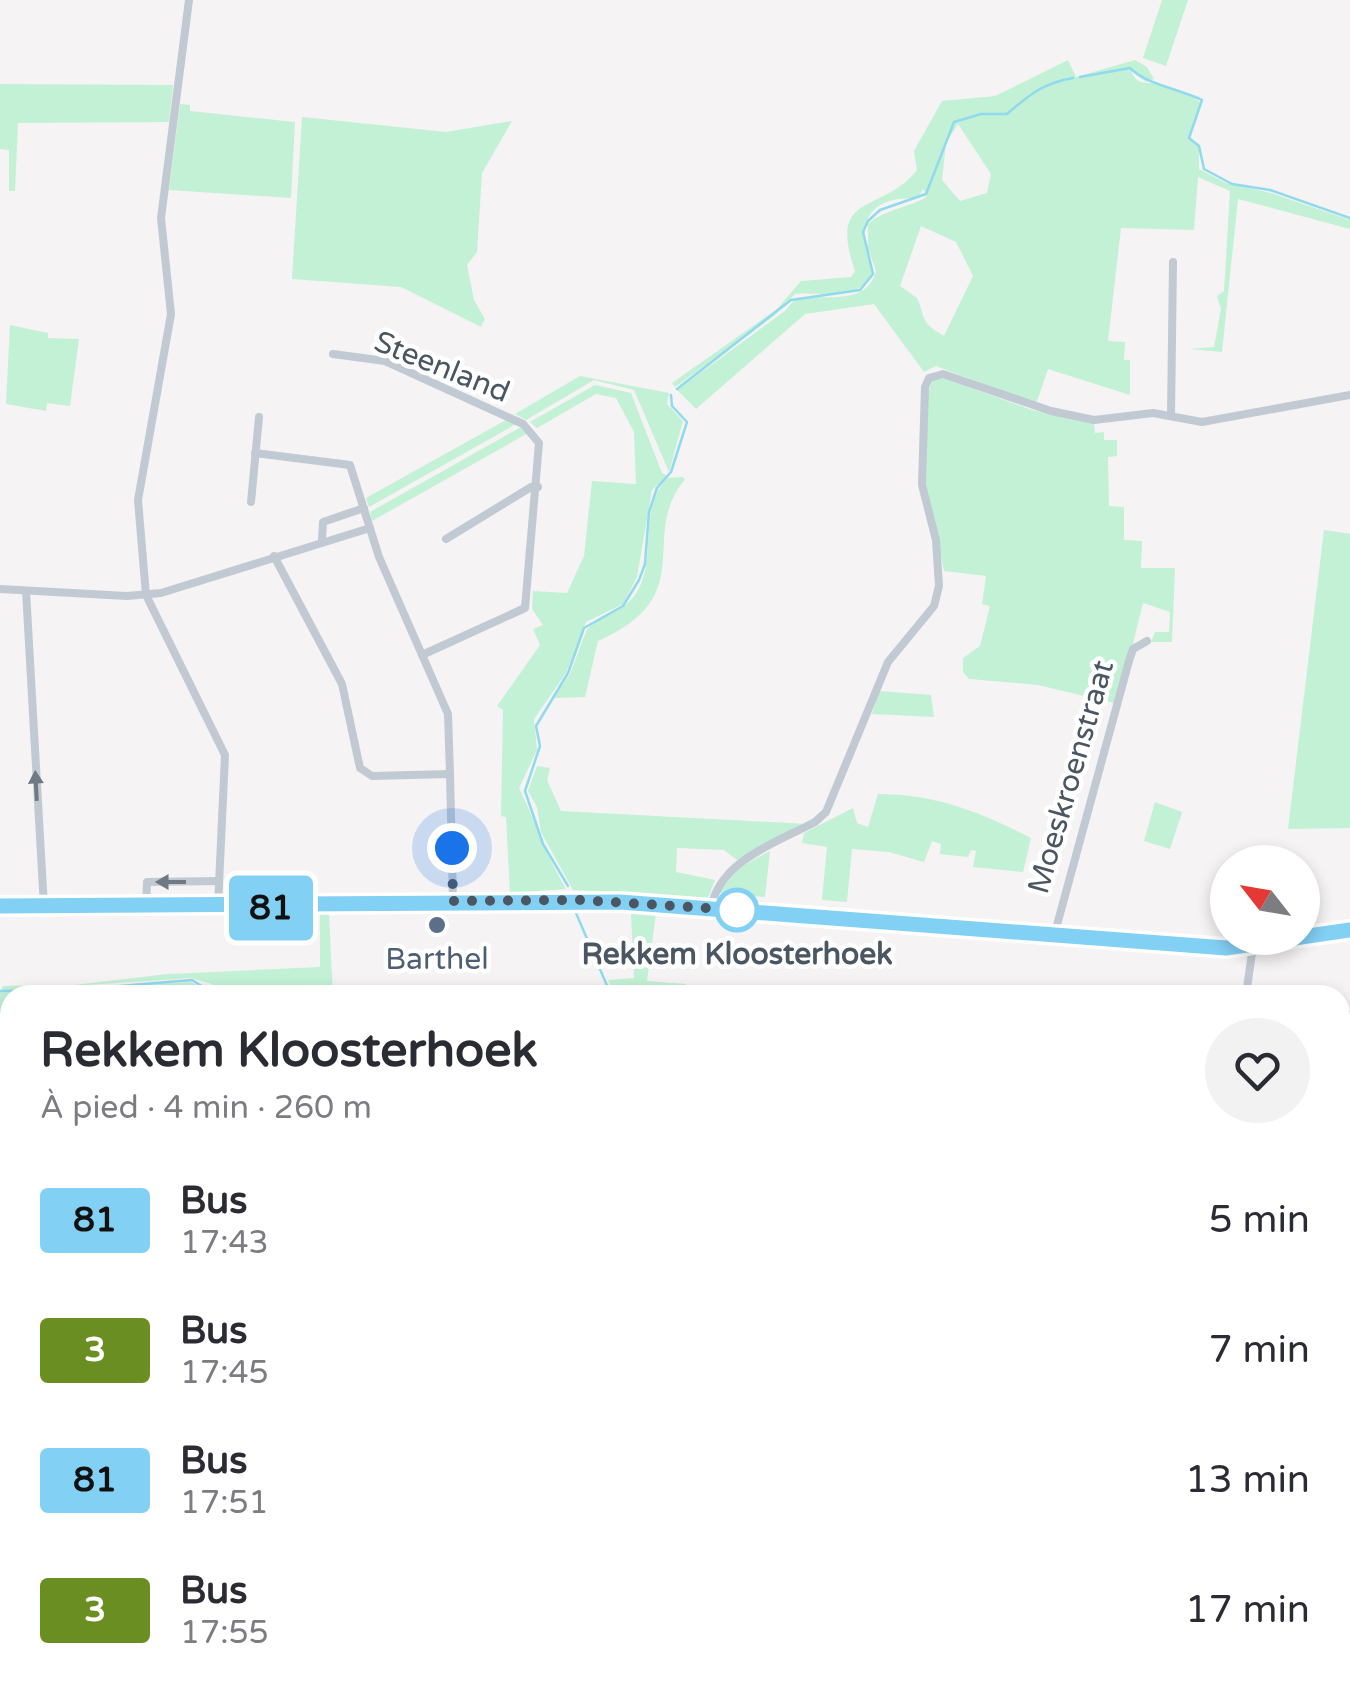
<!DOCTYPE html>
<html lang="fr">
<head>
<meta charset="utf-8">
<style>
  :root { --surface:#fff; --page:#f2f2f3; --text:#2b2b33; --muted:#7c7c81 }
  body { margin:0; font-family:"Varela Round",sans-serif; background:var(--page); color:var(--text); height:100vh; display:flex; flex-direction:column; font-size:38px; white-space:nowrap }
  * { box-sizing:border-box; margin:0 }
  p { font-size:32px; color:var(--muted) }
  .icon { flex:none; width:55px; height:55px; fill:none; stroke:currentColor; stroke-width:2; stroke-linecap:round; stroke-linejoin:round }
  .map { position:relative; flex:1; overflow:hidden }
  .panel { position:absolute; left:0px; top:985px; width:1350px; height:712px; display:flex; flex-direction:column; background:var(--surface); border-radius:30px 30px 0 0; box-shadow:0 5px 15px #0003 }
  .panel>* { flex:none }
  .badge { padding:0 20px; border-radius:8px; font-size:35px; line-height:65px }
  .needle { width:65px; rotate:301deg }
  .fabs { position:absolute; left:1210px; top:845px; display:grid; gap:20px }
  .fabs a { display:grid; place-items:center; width:110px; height:110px; border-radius:50%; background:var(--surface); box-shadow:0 5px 15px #0003; font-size:50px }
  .you { position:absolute; width:50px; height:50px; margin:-25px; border:8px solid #fff; border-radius:50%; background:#1a73e8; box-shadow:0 0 0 15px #1a73e833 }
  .map>.badge { position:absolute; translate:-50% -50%; box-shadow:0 0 0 5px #fff }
  .round { display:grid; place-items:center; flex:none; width:105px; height:105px; border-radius:52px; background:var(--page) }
  .headline { display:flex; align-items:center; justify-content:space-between; height:170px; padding:0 40px }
  h1 { font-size:48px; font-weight:800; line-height:75px }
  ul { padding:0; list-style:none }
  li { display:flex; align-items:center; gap:30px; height:130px; padding:0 40px }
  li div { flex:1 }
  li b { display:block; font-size:38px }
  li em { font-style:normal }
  li .badge { min-width:110px; font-weight:700; text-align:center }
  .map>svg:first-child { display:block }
  .green { fill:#c3f1d5; fill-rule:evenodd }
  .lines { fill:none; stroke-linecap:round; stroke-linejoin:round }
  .stream { stroke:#90daee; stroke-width:2.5 }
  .minor { stroke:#c1cad2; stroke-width:8 }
  .secondary { stroke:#c1cbd6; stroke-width:10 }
  .oneway { fill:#6e7983 }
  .line-casing { stroke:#fff; stroke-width:22 }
  .line { stroke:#83d0f5; stroke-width:15 }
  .walk { stroke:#4a5661; stroke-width:10; stroke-dasharray:0 18 }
  .stop-dot { fill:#fff; stroke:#83d0f5; stroke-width:5 }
  .service-dot { fill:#5c6f8a; stroke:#fff; stroke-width:4 }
  .labels { text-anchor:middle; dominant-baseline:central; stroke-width:9; stroke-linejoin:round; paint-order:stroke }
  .street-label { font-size:30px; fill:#4a5661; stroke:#fff }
  .stop-label { font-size:30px; font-weight:bold; fill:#4a5661; stroke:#fff }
  .service-label { font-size:30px; fill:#4e5e75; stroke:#fff }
</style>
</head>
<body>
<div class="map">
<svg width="1350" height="1696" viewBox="0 0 1350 1696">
  <rect width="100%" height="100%" fill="#f5f3f3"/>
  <g class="green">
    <path d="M1162,0H1188L1166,66L1143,58Z"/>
    <path d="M1068,60L1076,77L1135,60L1147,67L1154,79L1146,82L1131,70C1137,89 1150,80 1165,85C1176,88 1193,97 1202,103L1188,137L1199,147V169L1226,183L1271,193L1350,220V229L1238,199L1222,352L1190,349L1214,347L1221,309L1217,296L1224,291L1230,191L1198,177L1194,230L1121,228L1108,341L1125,342L1124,360H1130V395L1048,369L1036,404L936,366L924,372L874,304L805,314L696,409L677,390L785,311L795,299C823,293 866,308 876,271L868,248V224C885,209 918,205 927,196L923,189L918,198C863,196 856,227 873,271C857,305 824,291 795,294L774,316L675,387L672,383L777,309L801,281L851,277L855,271C827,190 882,215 917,170L914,151L942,101L995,96ZM958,124L991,174L987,193L960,201L942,180L946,143ZM921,226L956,242L973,276L944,336C919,321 927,321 917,298L900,286Z"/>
    <path d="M0,84L173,85L169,122L18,123L15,191H9V150L0,149Z"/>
    <path d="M180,104L190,105V111L295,122L291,198L169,190Z"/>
    <path d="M302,117L446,132L512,121L482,173L477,252L467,265L474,300L485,319L481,327L401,287L292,279Z"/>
    <path d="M10,325L48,333V338L79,339L70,406L47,403L46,411L6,404Z"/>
    <path d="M580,376L669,393L667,404L683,421L669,472L634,390L594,380L526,420L515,414Z"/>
    <path d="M941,377L1032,410L1094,422L1095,433L1104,432V440H1117V456L1108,457L1109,506L1124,507V540L1142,541L1141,568H1175L1172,642H1151L1155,632H1169L1170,612L1143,603L1118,704L1038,685L969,679L963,672V658L980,646L990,606L982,604L986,576L944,571L926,485L927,397L932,380Z"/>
    <path d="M595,385L631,393L662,473L668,476L652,490L637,577L623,604L586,622L566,673L534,719L537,750L519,788C536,822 546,856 566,889L510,893L506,817L501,816L503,710L497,706L540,645L533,629L543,625L532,609L533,591L567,593L584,556L592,481L636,484L634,432L616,398L596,394L537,428L530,422Z"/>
    <path d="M506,420L516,424L369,507L366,498Z"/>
    <path d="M521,427L528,433L372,521L370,512Z"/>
    <path d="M682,477L685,479C637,538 702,595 598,641L585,697L553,698L570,674L587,629C604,613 624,613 637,592C658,557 637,507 668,478Z"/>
    <path d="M1324,530L1350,534V828L1288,829Z"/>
    <path d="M879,691L931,695L934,717L872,714Z"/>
    <path d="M537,766L550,768L547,780L561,811L807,824L737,860L724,850L677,848L676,872L715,880L708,898L573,890L541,832L537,807L528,791Z"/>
    <path d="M878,794C936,794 980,812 1031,838L1023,872L973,867L976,851L971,850L968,857L940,854L941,844L932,841L924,862L889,852L852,849L847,902L822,900L827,847L802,843L804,833L853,808L857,823L868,827Z"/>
    <path d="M1155,802L1182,812L1170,849L1144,841Z"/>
    <path d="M770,851L765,897L718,893L740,867Z"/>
    <path d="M320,913L329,914L333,995H219L212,984L191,978L57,987L168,974L320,967Z"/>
    <path d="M631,913L656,914L647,981L686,984L687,995H615L608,980L634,978Z"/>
    <path d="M191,982L213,995H58L57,989Z"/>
    <path d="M51,985L53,995H10V1120L0,1119V992L3,986Z"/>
    <rect x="701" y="1688" width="376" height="8"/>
  </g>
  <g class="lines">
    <g class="stream">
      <path d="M1080,77L1130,68C1147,85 1180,89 1202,100L1189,138L1199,146L1204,169L1232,184L1270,190L1350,218"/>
      <path d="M677,389L791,300L860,290L873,274L863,232L868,221L880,210L926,194L954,122L981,114H1007C1029,95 1043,83 1073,78"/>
      <path d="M568,886L543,844L525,791L540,746L536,726L568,673L584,628L623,606L639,580L645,564L649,512L657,488L671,472L687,422L672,406L671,395"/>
      <path d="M576,913L611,995"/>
      <path d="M0,991L49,990"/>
      <path d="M60,991L192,980L216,995"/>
      <path d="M0,1374L10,1373"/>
      <path d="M0,1429L10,1432"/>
      <path d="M700,1688V1696"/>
    </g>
    <g class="minor">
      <path d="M189,0L161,218L171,314L138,500L146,595L225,755L218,906"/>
      <path d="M333,354L385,361L523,424L539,443L525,608L422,655"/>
      <path d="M1171,415L1173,262"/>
      <path d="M255,453L350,465L379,557L448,714L450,774"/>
      <path d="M251,502L259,417"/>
      <path d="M446,539L531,487H538"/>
      <path d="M322,540L323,522L364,508"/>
      <path d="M274,556L342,684L360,768L372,776L450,774L453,901"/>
      <path d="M0,589L127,596L161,593L370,528"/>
      <path d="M26,591L44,907"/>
      <path d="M146,906L147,882L219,881"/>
      <path d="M711,908C720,860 776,843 815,822L826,812L888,662L934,606L939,586L936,540L922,485L925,387L929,378L943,374L1051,411L1094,420L1153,413L1202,422L1350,395"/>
      <path d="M1054,936L1129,661L1133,649L1147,641"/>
      <path d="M1246,995L1253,946"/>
      <path d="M1340,1014H1350"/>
      <path d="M0,1165L10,1166"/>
      <path d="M1340,1176L1350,1174"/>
      <path d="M0,1268L10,1269"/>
      <path d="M1340,1355H1350"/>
      <path d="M0,1368L10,1367"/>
      <path d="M0,1425L10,1428"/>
      <path d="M1340,1526L1350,1530"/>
      <path d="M48,1688L51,1696"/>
    </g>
    <path class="secondary" d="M0,906L620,902L1226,948L1350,930"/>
  </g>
  <defs><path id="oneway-solid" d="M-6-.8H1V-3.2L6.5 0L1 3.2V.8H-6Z" transform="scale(2.5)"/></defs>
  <g class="oneway">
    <use href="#oneway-solid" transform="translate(36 786) rotate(-93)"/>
    <use href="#oneway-solid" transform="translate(171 882) rotate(180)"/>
  </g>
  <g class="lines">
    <defs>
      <path id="line" d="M0,906L620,902L1226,948L1350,930"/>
    </defs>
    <use href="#line" class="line-casing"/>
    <use href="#line" class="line"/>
    <path class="walk" d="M452,848L453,901L580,900L737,910"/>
  </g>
  <circle class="stop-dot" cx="737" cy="910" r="20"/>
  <circle class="service-dot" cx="437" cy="925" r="10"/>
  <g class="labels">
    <g class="street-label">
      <text transform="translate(442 367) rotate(22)">Steenland</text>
      <text transform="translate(1071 777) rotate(-74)">Moeskroenstraat</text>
    </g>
    <g class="stop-label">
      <text x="737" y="954">Rekkem Kloosterhoek</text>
    </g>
    <g class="service-label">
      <text x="437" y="959">Barthel</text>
    </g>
  </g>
</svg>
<div class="fabs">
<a><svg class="needle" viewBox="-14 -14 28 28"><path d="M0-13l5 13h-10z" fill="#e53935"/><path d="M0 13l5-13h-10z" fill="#7c7c81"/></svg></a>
</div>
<div class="you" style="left:452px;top:848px"></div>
<b class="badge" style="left:271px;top:908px;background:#83d0f5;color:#111">81</b>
<section class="panel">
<div class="headline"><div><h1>Rekkem Kloosterhoek</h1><p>À pied · 4 min · 260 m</p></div><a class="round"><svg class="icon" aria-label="heart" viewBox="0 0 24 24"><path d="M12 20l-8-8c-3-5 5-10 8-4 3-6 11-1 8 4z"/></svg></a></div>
<ul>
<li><span class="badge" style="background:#83d0f5;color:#111">81</span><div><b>Bus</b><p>17:43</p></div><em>5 min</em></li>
<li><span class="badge" style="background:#6b8e23;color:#fff">3</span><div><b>Bus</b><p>17:45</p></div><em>7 min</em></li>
<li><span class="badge" style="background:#83d0f5;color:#111">81</span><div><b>Bus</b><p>17:51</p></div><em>13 min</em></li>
<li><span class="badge" style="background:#6b8e23;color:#fff">3</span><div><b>Bus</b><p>17:55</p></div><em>17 min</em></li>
</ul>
</section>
</div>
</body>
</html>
